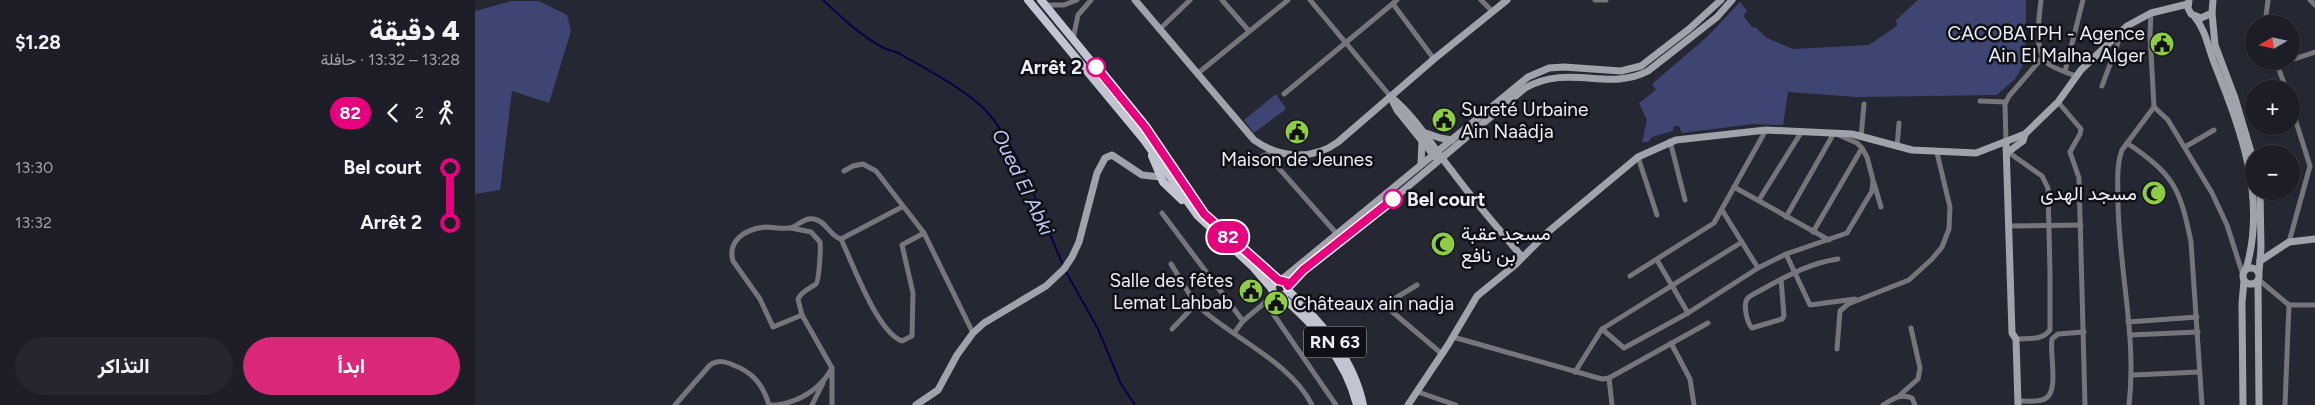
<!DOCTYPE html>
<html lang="ar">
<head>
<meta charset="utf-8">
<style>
  :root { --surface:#1c1d26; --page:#25262e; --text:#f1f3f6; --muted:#a0a2a7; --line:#3a3b43; --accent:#db2777 }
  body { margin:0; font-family:Figtree,Vazirmatn,sans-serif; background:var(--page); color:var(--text); direction:rtl; height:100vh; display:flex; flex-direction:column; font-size:19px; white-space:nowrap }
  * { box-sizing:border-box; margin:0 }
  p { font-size:16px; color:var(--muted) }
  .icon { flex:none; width:28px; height:28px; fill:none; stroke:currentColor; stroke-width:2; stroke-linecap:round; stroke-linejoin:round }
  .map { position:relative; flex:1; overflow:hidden; direction:ltr }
  .panel { display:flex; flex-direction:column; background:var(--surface); width:475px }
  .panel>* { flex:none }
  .badge { padding:0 10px; border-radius:16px; font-size:18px; line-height:32px }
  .needle { width:32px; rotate:261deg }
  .buttons { position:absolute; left:1770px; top:15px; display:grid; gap:10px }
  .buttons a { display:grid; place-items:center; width:55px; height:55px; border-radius:50%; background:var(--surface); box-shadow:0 1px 4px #0004,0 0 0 1px var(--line); font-size:25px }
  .map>.badge { position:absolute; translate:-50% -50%; box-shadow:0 0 0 2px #fff }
  .legs { display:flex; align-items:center; gap:8px; height:55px; padding:0 15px; font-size:16px }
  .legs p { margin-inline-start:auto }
  .head { display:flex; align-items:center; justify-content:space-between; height:85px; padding:0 15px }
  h1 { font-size:28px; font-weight:800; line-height:38px }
  .action { display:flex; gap:10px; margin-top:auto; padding:10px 15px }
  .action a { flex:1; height:58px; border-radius:30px; background:var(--accent); color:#fff; font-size:20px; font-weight:800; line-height:58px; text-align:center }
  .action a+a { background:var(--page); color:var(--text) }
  ul { padding:0 15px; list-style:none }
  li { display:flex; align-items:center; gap:18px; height:55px; font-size:19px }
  li i { display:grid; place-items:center; width:8px; height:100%; margin:0 6px; background:currentColor }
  li i::after { content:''; width:12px; height:12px; margin:-6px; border:4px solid; border-radius:50%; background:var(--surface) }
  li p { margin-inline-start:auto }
  li:first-child i { background:linear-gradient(#0000 50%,currentColor 0) }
  li:last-child i { background:linear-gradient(currentColor 50%,#0000 0) }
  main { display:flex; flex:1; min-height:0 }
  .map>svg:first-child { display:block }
  .green { fill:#3e4573 }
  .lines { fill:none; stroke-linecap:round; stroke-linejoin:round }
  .stream { stroke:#0b0045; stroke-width:2 }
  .street { stroke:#75767c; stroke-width:5 }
  .secondary { stroke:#a0a2ac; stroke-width:7 }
  .primary { stroke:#c2c5d1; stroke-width:8 }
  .line-1-casing { stroke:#fff; stroke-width:11 }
  .line-1 { stroke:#e6007e; stroke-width:8 }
  .stop-1-dot { fill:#fff; stroke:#e6007e; stroke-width:2.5 }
  .labels { text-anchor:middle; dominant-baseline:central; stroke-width:5; stroke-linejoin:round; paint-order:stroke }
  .shield { fill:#101116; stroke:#aaabb2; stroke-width:1 }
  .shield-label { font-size:18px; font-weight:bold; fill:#ecedf5 }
  .poi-label { font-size:19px; fill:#ecedf5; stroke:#101116; text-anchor:end }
  .stop-label { font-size:19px; font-weight:bold; fill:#ecedf5; stroke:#101116; text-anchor:end }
  .water-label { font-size:20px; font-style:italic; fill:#c0c9f3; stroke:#101116 }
</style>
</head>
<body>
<main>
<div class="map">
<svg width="1840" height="405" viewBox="0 0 1840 405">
  <rect width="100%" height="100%" fill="#252733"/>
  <g class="green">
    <path d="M1443,0H1551L1550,62L1540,79L1522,95L1382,97L1313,92L1308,125L1278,124L1207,133L1204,126H1199L1198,131L1177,137L1173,142H1167L1172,120L1164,103L1181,90L1177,84L1233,36L1265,2L1272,11L1268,16L1278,28L1280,27L1292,38L1318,49L1394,45L1422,26L1421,20Z"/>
    <path d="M37,1H64L92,15L96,31L74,103L37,91L25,190L0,194V11Z"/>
    <path d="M801,94L811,109L779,133L769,120Z"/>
  </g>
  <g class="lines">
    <g class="stream">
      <path d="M348,0C367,18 387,37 411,49C415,51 421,51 425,54C450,68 495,92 513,113C545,149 568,220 588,265"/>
      <path d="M590,270L623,329L646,384L660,405"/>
    </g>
    <g class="street">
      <path d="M747,0L774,31"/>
      <path d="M835,0L916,97"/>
      <path d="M1006,0L1017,11"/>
      <path d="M1120,0H1131"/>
      <path d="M1566,0C1564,18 1558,54 1575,65C1583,70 1593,73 1601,76"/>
      <path d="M1835,0L1840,5"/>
      <path d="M918,4L959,59"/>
      <path d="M570,5H589L602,0"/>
      <path d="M1790,24L1793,0"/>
      <path d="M685,29L715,0"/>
      <path d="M598,39L603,15L616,0"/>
      <path d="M1816,60L1840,52"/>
      <path d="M1801,61L1811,89"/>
      <path d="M1802,64L1812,61"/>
      <path d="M1590,71L1608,0"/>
      <path d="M722,74L813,0"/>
      <path d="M1627,86L1647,32"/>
      <path d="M809,94L922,0"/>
      <path d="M1505,101L1531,102"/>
      <path d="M1583,102L1606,129L1605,134L1595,152L1604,178L1610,405"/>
      <path d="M1679,107L1693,120L1737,193L1752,225L1768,275"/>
      <path d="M1386,137L1389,104"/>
      <path d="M1195,141L1210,200"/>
      <path d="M1531,143L1530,104L1534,96L1567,58"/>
      <path d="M1652,143C1698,174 1705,187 1716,242L1727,405"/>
      <path d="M1422,147L1424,123"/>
      <path d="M1710,147L1739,130"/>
      <path d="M793,149V156L862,234"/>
      <path d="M1533,152L1567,176L1573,188L1575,273V330C1567,341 1553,338 1541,339"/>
      <circle cx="790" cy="159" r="4"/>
      <path d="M1163,157L1182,215"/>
      <path d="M369,171L378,166L388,164L401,171L449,233L498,333"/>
      <path d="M1399,183L1406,207"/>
      <path d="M1259,187L1354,240"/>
      <path d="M1284,200L1327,131"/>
      <path d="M427,207L366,239C378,264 402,332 427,341L437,336L438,293L427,245L449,233"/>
      <path d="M1247,210L1283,268"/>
      <path d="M687,213L768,321L759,333"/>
      <path d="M1533,226L1606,225"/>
      <path d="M316,228L336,232L345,242C346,248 344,281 341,284C334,289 327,291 323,299L327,315L357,368"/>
      <path d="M1338,232L1387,148"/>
      <path d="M1814,242L1835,166L1816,106"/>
      <path d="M1311,254L1335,305L1380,299"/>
      <path d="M1182,260L1213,313"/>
      <path d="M696,264C702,273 717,300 723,306C757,338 816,362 837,405"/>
      <path d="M1155,276L1239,223L1291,130"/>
      <path d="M1306,279L1309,316L1307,319L1277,328C1272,323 1268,305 1272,299C1275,295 1283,292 1288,289C1312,276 1335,263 1363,259"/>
      <path d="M1784,280L1814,305H1840"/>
      <path d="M942,285L914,302V309L967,354"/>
      <path d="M790,302L861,405"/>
      <path d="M327,315L298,327L285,299L258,261C252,240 271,229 290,227C298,227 306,229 314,228C323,227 328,217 339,219C351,221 355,236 366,239"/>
      <path d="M768,321L800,294"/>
      <path d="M1653,322L1722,317"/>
      <path d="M697,329L721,304"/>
      <path d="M1127,329L1149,348L1213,313L1283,268L1311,254L1372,233L1397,191L1398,180L1392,157L1387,148L1382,143L1359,133L1311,217"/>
      <path d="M1655,335L1723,332"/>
      <path d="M978,337L1127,379L1134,378L1233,323"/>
      <path d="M1196,343L1215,379L1219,405"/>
      <path d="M1362,349L1365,311L1373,304L1434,280L1457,259L1467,247L1474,229L1475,207L1462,153"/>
      <path d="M1100,372L1127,329L1267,242"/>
      <path d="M1658,375L1724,372"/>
      <path d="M1134,378L1137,405"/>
      <path d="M943,392L981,405"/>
      <path d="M1425,395L1443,379L1445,368L1436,328"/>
      <path d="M1543,401C1551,401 1560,402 1567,400C1586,396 1574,354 1577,339L1583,334L1609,332"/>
      <path d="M200,405L235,365C243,360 249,361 258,365C278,372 288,385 294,405H303"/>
      <path d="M303,405C325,401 346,389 357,368V405"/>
      <path d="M337,405L348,383"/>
      <path d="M1408,405C1418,399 1425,393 1437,398L1440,405"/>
      <path d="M1654,405C1662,338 1644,270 1643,203C1643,185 1641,166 1647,150L1679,107L1675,34L1676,13"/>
      <path d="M1810,405L1814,305"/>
    </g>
    <g class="secondary">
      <path d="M660,0L779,140C804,158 837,161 863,142L959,59L1032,0"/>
      <path d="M1714,0L1713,8L1716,14L1726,18L1737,13L1738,0"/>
      <path d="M1737,13L1740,45L1760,98L1779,162"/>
      <path d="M1719,16C1731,30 1733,48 1740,65C1766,130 1792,199 1771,269"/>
      <path d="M916,97C941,117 957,146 977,171C999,201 1024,229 1047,257"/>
      <path d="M917,100L922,110L960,157"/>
      <path d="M951,133L965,138L977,140"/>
      <path d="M1531,143L1537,333L1541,339L1543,405"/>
      <path d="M1533,152L1548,141L1550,134"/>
      <path d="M946,164L947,141"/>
      <path d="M1785,261L1814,242L1840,239"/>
      <circle cx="1776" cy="276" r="8"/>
      <path d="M1784,272L1786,248L1785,191"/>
      <path d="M806,280L1053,77L1074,68L1089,67L1146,71L1166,66L1214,29L1246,0"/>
      <path d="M1783,281L1784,405"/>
      <path d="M813,287L828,270L918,199L1050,88C1095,63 1133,92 1173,71L1242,17L1257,0"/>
      <path d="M441,405L463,390L482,355L498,333L509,323L571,286L589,269L597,257L604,242L622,173L630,158L637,155L667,175L685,177"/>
      <path d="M933,405L973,345L1002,296L1040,265L1073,232L1163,157L1201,140L1291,130L1377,134L1437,150L1501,153L1550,134L1583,102L1606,70L1652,26L1676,13L1713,4"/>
      <path d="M1768,405L1767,303L1769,281"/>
    </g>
    <g class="primary">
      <path d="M553,0L669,140L722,215L777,266L797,289"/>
      <path d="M566,0L670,127L729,214L803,280"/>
      <path d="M677,156L688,182L707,200"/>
      <circle cx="805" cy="288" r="8"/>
      <path d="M813,290C847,324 878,357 888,405"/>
      <path d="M806,296C840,325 871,360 882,405"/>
    </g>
  </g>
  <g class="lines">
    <defs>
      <path id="line-1" d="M621,67L670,127L729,214L803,280L811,282L813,286L828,270L918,199"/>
    </defs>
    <use href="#line-1" class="line-1-casing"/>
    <use href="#line-1" class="line-1"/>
  </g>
  <defs>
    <symbol id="civic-disc" viewBox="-11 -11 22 22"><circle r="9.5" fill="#8ecd43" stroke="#101116"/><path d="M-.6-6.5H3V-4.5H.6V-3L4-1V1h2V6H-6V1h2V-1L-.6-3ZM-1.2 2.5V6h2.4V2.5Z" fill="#111"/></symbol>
    <symbol id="mosque-disc" viewBox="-11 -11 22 22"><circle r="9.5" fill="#8ecd43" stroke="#101116"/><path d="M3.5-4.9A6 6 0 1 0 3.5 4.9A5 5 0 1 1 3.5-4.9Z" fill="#111"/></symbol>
  </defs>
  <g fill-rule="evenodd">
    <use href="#civic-disc" x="1673" y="30" width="28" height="28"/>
    <use href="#civic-disc" x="955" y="106" width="28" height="28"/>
    <use href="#civic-disc" x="808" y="118" width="28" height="28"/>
    <use href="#mosque-disc" x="1665" y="179" width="28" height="28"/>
    <use href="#mosque-disc" x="954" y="230" width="28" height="28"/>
    <use href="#civic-disc" x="762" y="277" width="28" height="28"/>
    <use href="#civic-disc" x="787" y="289" width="28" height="28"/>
  </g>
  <g class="stop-1-dot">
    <circle cx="621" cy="67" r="9"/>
    <circle cx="918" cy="199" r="9"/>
  </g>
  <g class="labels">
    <rect class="shield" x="829" y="326.5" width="62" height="31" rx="4"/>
    <g class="shield-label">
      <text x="860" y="342">RN 63</text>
    </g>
    <g class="poi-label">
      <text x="1670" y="33">CACOBATPH - Agence<tspan x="1670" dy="22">Ain El Malha. Alger</tspan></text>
      <text x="986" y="109" text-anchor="start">Sureté Urbaine<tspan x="986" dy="22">Ain Naâdja</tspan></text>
      <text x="822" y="159" text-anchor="middle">Maison de Jeunes</text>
      <text x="1662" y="193">مسجد الهدى</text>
      <text x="986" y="233" text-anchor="start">مسجد عقبة<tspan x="986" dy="22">بن نافع</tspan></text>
      <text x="758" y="280">Salle des fêtes<tspan x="758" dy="22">Lemat Lahbab</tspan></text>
      <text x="818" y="303" text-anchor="start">Châteaux ain nadja</text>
    </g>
    <g class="stop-label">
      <text x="607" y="67">Arrêt 2</text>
      <text x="932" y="199" text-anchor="start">Bel court</text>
    </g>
    <g class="water-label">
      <text transform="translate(548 182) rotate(64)">Oued El Abki</text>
    </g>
  </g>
</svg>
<div class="buttons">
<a><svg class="needle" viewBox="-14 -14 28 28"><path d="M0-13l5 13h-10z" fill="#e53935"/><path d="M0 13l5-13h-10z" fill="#a0a2a7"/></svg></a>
<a>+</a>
<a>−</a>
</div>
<b class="badge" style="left:753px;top:237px;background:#e6007e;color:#fff">82</b>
</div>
<section class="panel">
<div class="head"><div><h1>4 دقيقة</h1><p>13:28 – 13:32 · حافلة</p></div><b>$1.28</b></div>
<div class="legs"><svg class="icon" aria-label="walk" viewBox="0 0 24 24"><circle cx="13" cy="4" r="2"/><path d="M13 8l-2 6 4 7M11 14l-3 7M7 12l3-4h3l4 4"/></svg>2<svg class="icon" aria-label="back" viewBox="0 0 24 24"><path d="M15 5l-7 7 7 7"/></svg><b class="badge" style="background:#e6007e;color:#fff">82</b></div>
<ul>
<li><i style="color:#e6007e"></i><b>Bel court</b><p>13:30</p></li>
<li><i style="color:#e6007e"></i><b>Arrêt 2</b><p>13:32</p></li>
</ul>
<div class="action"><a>ابدأ</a><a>التذاكر</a></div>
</section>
</main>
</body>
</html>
